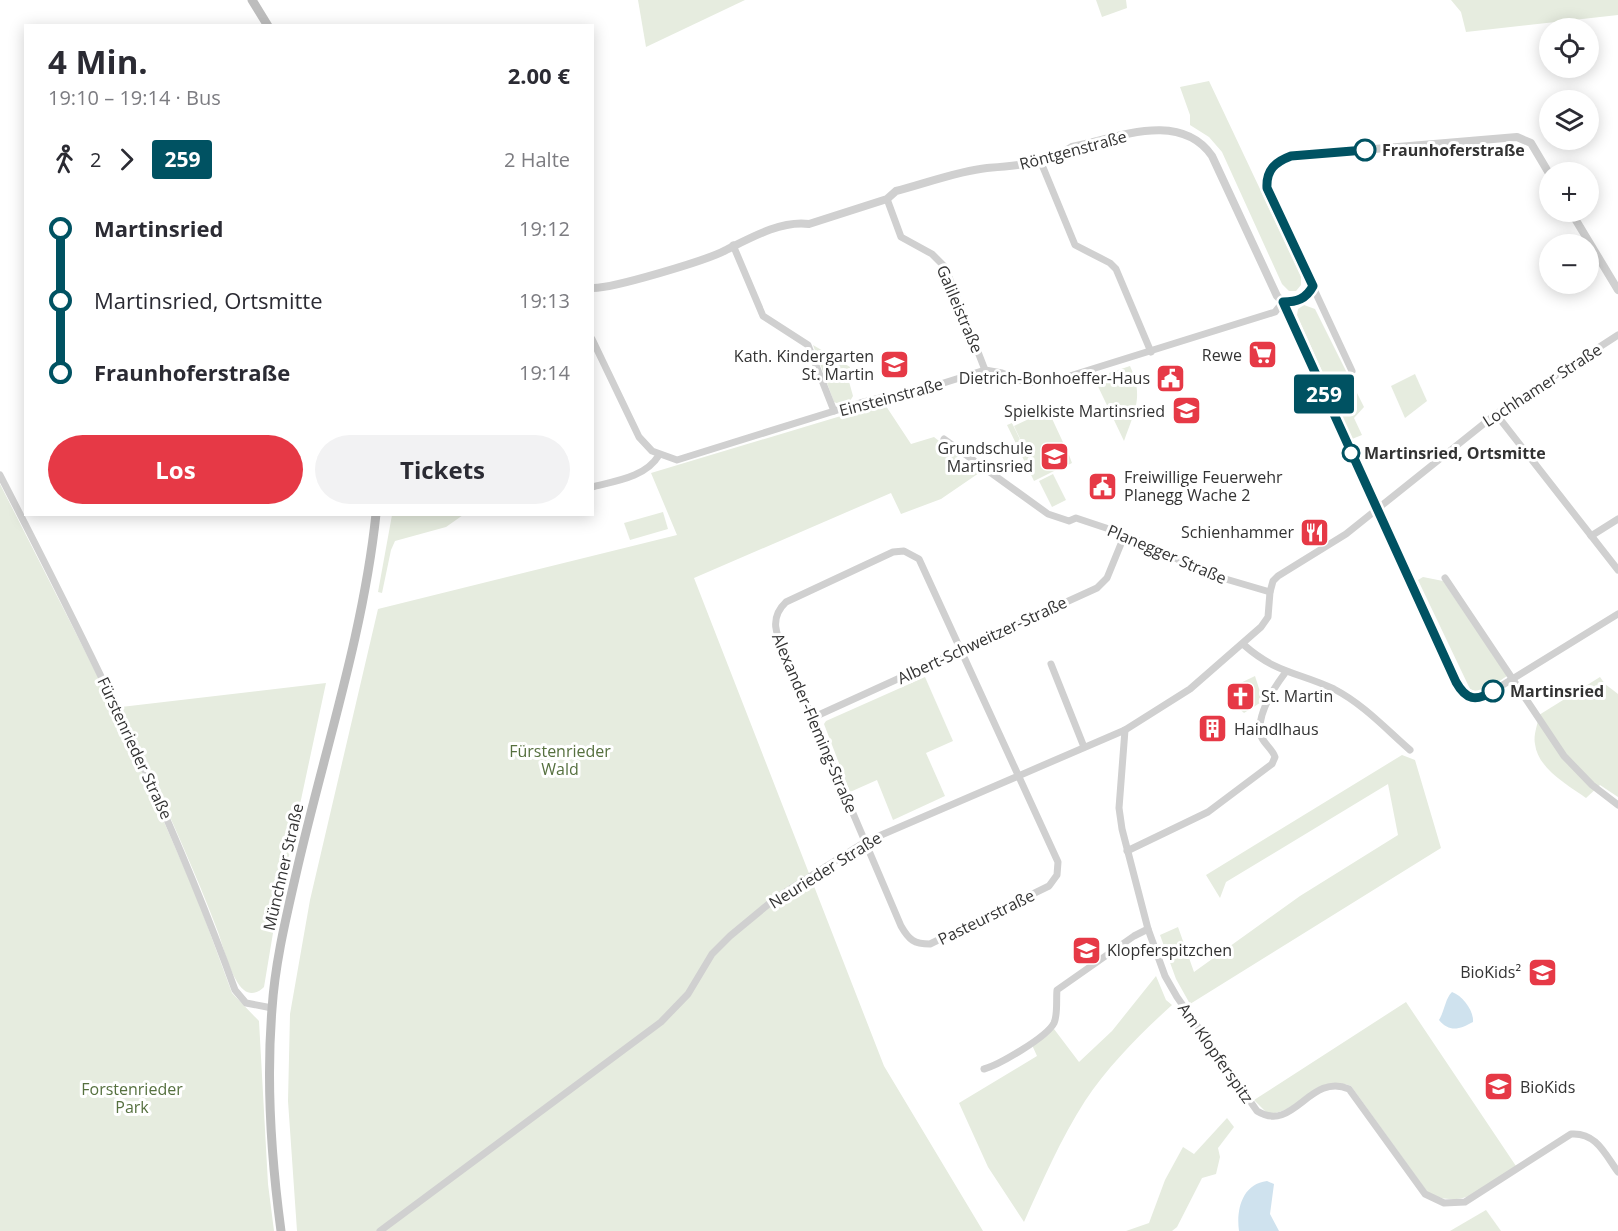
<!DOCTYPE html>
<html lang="de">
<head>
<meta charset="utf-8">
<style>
  :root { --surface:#fff; --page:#f2f2f3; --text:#2b2b33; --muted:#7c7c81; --accent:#e63946 }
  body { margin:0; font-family:"Open Sans",sans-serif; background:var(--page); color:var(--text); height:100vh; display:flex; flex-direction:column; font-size:22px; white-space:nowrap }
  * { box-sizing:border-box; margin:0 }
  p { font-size:20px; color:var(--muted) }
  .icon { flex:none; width:33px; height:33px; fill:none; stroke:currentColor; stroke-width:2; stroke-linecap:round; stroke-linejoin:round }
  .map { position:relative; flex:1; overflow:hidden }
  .drawer { position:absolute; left:24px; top:24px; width:570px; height:492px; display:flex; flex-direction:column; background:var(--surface); border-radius:0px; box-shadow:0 3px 15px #0003 }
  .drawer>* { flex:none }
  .badge { padding:0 12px; border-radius:4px; font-size:21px; line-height:39px }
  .fabs { position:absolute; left:1539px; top:18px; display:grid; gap:12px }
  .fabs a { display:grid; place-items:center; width:60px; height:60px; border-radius:50%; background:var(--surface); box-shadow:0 3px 15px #0003; font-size:30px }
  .map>.badge { position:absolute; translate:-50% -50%; box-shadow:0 0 0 3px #fff }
  .legs { display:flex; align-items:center; gap:9px; height:66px; padding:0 24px; font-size:20px }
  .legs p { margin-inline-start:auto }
  .headline { display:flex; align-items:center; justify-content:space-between; height:102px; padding:0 24px }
  h1 { font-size:33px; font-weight:700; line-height:45px }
  .button { display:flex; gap:12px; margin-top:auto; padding:12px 24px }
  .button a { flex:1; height:69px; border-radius:36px; background:var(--accent); color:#fff; font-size:24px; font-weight:700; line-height:69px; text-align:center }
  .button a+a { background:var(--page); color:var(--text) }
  ul { padding:0 24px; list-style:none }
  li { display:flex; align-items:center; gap:21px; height:72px; font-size:22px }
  li i { display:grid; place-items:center; width:9px; height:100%; margin:0 8px; background:currentColor }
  li i::after { content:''; width:15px; height:15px; margin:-8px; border:4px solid; border-radius:50%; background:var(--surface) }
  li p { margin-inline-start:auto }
  li:first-child i { background:linear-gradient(#0000 50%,currentColor 0) }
  li:last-child i { background:linear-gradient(currentColor 50%,#0000 0) }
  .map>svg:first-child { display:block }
  .green { fill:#e6ecdf }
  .water { fill:#cfe2ee }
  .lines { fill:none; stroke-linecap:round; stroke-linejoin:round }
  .minor { stroke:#d0d0d0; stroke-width:7 }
  .tertiary { stroke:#d0d0d0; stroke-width:8 }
  .secondary { stroke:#bdbdbd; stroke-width:9 }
  .line-1-casing { stroke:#fff; stroke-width:14 }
  .line-1 { stroke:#005262; stroke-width:9 }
  .stop-1-dot { fill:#fff; stroke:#005262; stroke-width:3 }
  .labels { text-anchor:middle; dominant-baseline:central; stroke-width:6; stroke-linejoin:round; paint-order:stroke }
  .street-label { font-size:16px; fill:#333; stroke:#fff }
  .stop-label { font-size:16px; font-weight:bold; fill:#333; stroke:#fff; text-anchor:start }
  .poi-label { font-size:16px; fill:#333; stroke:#fff; text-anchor:end }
  .park-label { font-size:16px; fill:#56703f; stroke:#fff }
</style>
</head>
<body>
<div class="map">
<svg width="1618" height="1231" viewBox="0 0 1618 1231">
  <rect width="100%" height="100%" fill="#fff"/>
  <g class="green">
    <path d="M638,0H745L646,47Z"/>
    <path d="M1096,0H1126L1127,8L1102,17Z"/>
    <path d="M1451,0H1618V15L1466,32L1461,12Z"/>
    <path d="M1209,81L1301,276V285L1296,291H1289L1282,284L1222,152L1209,137L1190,125V115L1180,87Z"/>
    <path d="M1304,305L1315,309L1364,407L1354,418L1362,435L1352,439L1297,315L1298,309Z"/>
    <path d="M813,345L850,367L848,378L853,396L850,401L839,404L834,402Z"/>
    <path d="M1130,366C1144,397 1135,410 1124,441L1094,378Z"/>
    <path d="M1415,374L1427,401L1405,418L1391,386Z"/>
    <path d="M884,403L911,444L934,437L979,473L941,499L901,514L891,493L694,578L884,1066L983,1231H297L288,1101L290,1014L310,900L378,609L677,535L651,473Z"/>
    <path d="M1048,410L1068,453L1063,455H1069L1072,463L1062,468L1060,459V468L1034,481L1007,425L1012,423L1033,466L1014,426Z"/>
    <path d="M1053,474L1066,500L1052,507L1039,481Z"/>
    <path d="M0,484L115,710L196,895L232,993L259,1021L268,1184L274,1231H0Z"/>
    <path d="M663,512L668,529L630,540L624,523Z"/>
    <path d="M392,515H463L446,527L395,541L391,550L382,593L378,592Z"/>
    <path d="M1423,577L1443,581L1507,676C1496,683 1482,696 1470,689L1418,580Z"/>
    <path d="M1255,676L1263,701L1244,713L1233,703L1228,689Z"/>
    <path d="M925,677L953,741L926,753L945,796L893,820L877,780L850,792L824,724L826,721Z"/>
    <path d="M1600,677L1605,684L1618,694V797L1600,785L1586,798C1568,785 1538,769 1535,744C1533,735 1538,724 1539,715Z"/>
    <path d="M326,683L275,921L264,987C259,992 251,996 244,990C232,981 223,946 218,932C189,855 153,781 121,707Z"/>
    <path d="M1402,755L1415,760L1441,848L1190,1004L1176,979L1160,935L1178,927L1194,972L1300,896L1398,835L1388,784L1226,882L1220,898L1206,875Z"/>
    <path d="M1156,976L1166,1000L1172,1005C1140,1034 1109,1065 1085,1101C1061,1138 1042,1182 1024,1222L988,1167L959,1103L1037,1056L1032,1045L1054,1029L1079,1062L1112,1031Z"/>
    <path d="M1406,1002L1516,1166C1485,1186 1465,1211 1428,1193L1351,1086C1312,1072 1302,1113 1268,1114L1254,1100Z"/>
    <path d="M1227,1118L1234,1127L1218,1148L1220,1157L1216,1174L1202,1178L1177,1227L1172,1231H1126L1149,1223L1165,1180L1183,1147L1194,1154Z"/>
    <path d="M1486,1210L1501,1231H1450Z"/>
  </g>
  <g class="water">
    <path d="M1452,992C1463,996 1474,1011 1473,1022C1460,1029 1450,1033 1439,1020C1445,1010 1445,999 1452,992Z"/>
    <path d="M1267,1181L1274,1184L1270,1214L1279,1231H1239C1236,1210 1242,1184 1267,1181Z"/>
  </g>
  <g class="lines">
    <g class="minor">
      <path d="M1040,160L1075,245L1110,263L1116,269L1151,352"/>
      <path d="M887,199L901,237L932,254L945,267L985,370"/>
      <path d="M733,245L763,316L808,345L834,411"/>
      <path d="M1313,287L1352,371"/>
      <path d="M592,339L639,437L652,451L677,460L860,403L884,397H899L985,370L1002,373L1027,383L1057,380L1275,312L1283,302L1465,695L1480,699L1618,614"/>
      <path d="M1496,414L1618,570"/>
      <path d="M944,439L1048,514L1069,521L1076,518L1121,533L1212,575L1270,592"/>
      <path d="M0,475C87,644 171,812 235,990L246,1003L272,1008"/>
      <path d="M592,487C616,481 646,477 659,455"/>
      <path d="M1591,536L1618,519"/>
      <path d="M904,551L919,559L1058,862L1057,875L1049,886L930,944C914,944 909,940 901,926L786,656C777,636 768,619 786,602L893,552Z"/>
      <path d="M1445,578L1564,756L1592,785L1618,805"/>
      <path d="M1244,645C1277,674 1298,672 1334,689C1363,704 1386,729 1410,750"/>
      <path d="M1051,664L1084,747"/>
      <path d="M812,718L1097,588L1107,578L1125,534"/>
      <path d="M1125,730L1119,808L1122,829L1148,929L1165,976L1177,997L1257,1111C1294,1134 1309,1072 1349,1089L1425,1194L1444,1203L1465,1202L1571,1134C1596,1132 1605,1154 1618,1172"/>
      <path d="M1127,851L1208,812L1272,764L1275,757C1272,748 1262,743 1260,733C1258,712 1273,689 1285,673"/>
      <path d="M984,1069C999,1065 1047,1037 1054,1023C1058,1014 1056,1000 1057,990L1134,936L1148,929"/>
      <path d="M380,1231L661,1022L688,994L712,954L730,936L776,898L865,842L1125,730L1190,689L1261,627L1268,617L1270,592L1273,581L1278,576L1346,534L1496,414L1618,335"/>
    </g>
    <g class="tertiary">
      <path d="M1571,212L1618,290"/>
      <path d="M592,288C611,289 708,260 726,250C750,238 782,220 809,224L887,199L896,191C924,184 958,171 987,168C1014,166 1048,164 1072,147C1117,138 1180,110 1212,156L1277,296L1283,302C1296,302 1306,299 1313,287L1267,188C1266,170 1276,162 1291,156L1517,137L1531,143L1550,175"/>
    </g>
    <g class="secondary">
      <path d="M252,0L268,26"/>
      <path d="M281,1231C271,1157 266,1083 272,1009C275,963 286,918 296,874C323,755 363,637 376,514"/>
    </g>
  </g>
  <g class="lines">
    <defs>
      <path id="line-1" d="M1365,150L1291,156C1275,162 1266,170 1267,188L1313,286C1306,299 1297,302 1283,302L1456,682C1466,700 1476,702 1493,691"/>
    </defs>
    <use href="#line-1" class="line-1-casing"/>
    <use href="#line-1" class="line-1"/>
  </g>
  <defs>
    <symbol id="supermarket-square" viewBox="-11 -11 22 22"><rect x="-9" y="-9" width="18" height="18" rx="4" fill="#e63946" stroke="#fff"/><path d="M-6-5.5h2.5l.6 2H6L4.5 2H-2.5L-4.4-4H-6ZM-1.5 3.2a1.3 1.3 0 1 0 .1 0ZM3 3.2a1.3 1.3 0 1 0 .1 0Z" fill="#fff"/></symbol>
    <symbol id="school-square" viewBox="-11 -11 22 22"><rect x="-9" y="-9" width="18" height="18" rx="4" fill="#e63946" stroke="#fff"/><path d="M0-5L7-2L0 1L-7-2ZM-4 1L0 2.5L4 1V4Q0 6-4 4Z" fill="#fff"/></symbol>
    <symbol id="civic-square" viewBox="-11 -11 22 22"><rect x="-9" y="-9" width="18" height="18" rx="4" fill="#e63946" stroke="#fff"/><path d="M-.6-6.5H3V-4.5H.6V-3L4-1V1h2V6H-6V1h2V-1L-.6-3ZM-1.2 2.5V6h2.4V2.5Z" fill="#fff"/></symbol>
    <symbol id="restaurant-square" viewBox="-11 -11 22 22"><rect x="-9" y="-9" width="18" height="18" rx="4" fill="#e63946" stroke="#fff"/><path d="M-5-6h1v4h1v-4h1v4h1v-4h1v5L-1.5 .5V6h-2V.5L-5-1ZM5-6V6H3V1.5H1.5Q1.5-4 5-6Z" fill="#fff"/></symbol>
    <symbol id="church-square" viewBox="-11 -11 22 22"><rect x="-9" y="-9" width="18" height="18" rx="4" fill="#e63946" stroke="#fff"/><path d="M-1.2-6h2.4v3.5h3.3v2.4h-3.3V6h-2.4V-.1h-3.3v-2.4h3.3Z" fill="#fff"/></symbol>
    <symbol id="building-square" viewBox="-11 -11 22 22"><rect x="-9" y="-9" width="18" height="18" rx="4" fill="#e63946" stroke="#fff"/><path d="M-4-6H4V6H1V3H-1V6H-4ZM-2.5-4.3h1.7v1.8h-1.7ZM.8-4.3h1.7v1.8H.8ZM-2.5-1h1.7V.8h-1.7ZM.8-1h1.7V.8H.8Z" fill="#fff"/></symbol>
  </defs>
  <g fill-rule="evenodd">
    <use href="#supermarket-square" x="1246" y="338" width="33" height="33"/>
    <use href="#school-square" x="878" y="348" width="33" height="33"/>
    <use href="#civic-square" x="1154" y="362" width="33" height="33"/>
    <use href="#school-square" x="1170" y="394" width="33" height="33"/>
    <use href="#school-square" x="1038" y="440" width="33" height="33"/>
    <use href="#civic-square" x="1086" y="470" width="33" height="33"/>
    <use href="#restaurant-square" x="1298" y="516" width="33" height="33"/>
    <use href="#church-square" x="1224" y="680" width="33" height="33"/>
    <use href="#building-square" x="1196" y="712" width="33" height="33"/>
    <use href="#school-square" x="1070" y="934" width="33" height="33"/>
    <use href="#school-square" x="1526" y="956" width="33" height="33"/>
    <use href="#school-square" x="1482" y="1070" width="33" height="33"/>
  </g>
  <g class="stop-1-dot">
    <circle cx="1365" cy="150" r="10"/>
    <circle cx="1351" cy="453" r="8"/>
    <circle cx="1493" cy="691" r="10"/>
  </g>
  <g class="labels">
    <g class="street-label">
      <text transform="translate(1073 150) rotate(-15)">Röntgenstraße</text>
      <text transform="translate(960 309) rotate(67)">Galileistraße</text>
      <text transform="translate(1542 385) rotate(-33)">Lochhamer Straße</text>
      <text transform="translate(891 397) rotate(-15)">Einsteinstraße</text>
      <text transform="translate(1167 554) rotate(23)">Planegger Straße</text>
      <text transform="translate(982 640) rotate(-25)">Albert-Schweitzer-Straße</text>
      <text transform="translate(815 723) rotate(67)">Alexander-Fleming-Straße</text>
      <text transform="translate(135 748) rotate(65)">Fürstenrieder Straße</text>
      <text transform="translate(283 867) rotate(-77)">Münchner Straße</text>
      <text transform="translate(825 870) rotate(-32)">Neurieder Straße</text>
      <text transform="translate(986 917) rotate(-26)">Pasteurstraße</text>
      <text transform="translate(1216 1053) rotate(55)">Am Klopferspitz</text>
    </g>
    <g class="stop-label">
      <text x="1382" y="150">Fraunhoferstraße</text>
      <text x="1364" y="453">Martinsried, Ortsmitte</text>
      <text x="1510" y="691">Martinsried</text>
    </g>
    <g class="poi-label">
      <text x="1242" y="355">Rewe</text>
      <text x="874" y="356">Kath. Kindergarten<tspan x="874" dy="18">St. Martin</tspan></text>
      <text x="1150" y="378">Dietrich-Bonhoeffer-Haus</text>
      <text x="1165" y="411">Spielkiste Martinsried</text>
      <text x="1033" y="448">Grundschule<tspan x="1033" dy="18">Martinsried</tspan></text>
      <text x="1124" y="477" text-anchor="start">Freiwillige Feuerwehr<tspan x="1124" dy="18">Planegg Wache 2</tspan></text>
      <text x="1294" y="532">Schienhammer</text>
      <text x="1261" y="696" text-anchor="start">St. Martin</text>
      <text x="1234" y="729" text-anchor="start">Haindlhaus</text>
      <text x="1107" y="950" text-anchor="start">Klopferspitzchen</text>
      <text x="1521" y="972">BioKids²</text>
      <text x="1520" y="1087" text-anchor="start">BioKids</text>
    </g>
    <g class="park-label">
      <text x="560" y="751">Fürstenrieder<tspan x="560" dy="18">Wald</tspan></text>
      <text x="132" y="1089">Forstenrieder<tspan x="132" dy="18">Park</tspan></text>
    </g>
  </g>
</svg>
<div class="fabs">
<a><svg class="icon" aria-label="locate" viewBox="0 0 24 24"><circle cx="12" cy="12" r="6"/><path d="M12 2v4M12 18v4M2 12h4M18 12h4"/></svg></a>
<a><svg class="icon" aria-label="layers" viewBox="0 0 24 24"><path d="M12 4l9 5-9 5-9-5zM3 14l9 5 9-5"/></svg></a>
<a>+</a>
<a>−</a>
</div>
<b class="badge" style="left:1324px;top:394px;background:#005262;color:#fff">259</b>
<section class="drawer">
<div class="headline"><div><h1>4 Min.</h1><p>19:10 – 19:14 · Bus</p></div><b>2.00 €</b></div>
<div class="legs"><svg class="icon" aria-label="walk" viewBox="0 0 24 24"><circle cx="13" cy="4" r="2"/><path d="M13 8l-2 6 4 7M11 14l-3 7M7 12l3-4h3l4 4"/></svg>2<svg class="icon" aria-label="forward" viewBox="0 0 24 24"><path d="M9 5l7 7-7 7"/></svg><b class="badge" style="background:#005262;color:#fff">259</b><p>2 Halte</p></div>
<ul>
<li><i style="color:#005262"></i><b>Martinsried</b><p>19:12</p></li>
<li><i style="color:#005262"></i><span>Martinsried, Ortsmitte</span><p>19:13</p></li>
<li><i style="color:#005262"></i><b>Fraunhoferstraße</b><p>19:14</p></li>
</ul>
<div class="button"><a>Los</a><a>Tickets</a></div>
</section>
</div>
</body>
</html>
